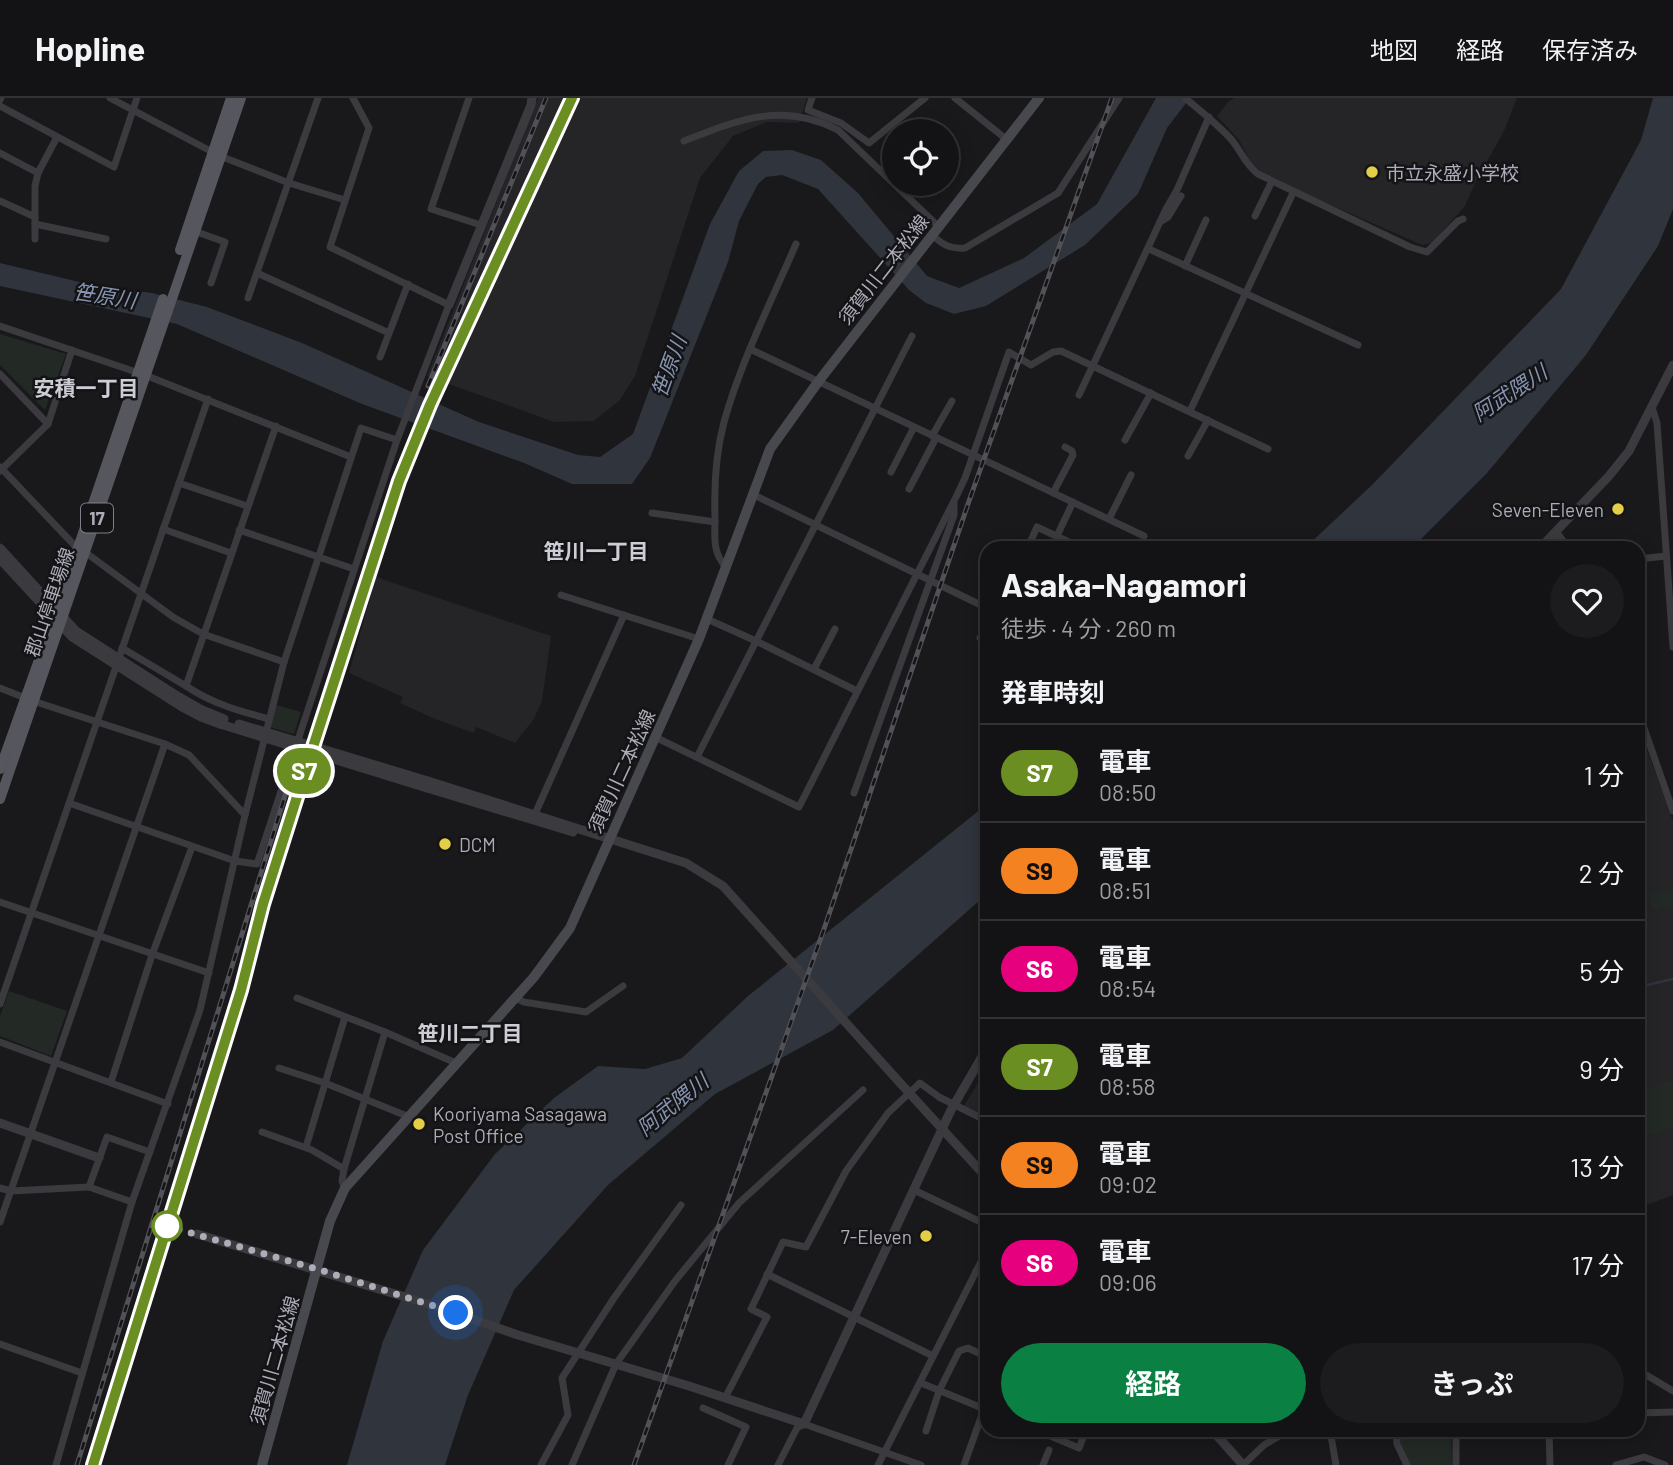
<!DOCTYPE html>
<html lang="ja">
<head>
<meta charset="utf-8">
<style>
  :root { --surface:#131214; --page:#1c1b1d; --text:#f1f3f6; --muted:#9d9ea0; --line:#323234; --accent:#0b8043 }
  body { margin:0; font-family:Barlow,"Noto Sans JP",sans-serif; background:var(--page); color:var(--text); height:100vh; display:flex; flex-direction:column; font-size:26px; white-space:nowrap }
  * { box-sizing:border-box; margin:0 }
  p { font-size:23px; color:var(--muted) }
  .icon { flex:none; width:38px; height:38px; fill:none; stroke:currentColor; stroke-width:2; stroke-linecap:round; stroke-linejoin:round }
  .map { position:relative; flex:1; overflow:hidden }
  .drawer { position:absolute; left:980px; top:443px; width:665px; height:896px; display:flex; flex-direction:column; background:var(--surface); border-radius:21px; box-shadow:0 4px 18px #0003,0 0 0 2px var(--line) }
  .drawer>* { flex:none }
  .badge { padding:0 14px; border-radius:23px; font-size:24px; line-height:46px }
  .buttons { position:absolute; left:882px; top:21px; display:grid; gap:14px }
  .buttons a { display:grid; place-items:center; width:77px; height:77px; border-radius:50%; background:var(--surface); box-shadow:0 4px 18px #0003,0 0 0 2px var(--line); font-size:35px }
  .you { position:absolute; width:35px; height:35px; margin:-18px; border:5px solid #fff; border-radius:50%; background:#1a73e8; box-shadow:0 0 0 10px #1a73e833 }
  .map>.badge { position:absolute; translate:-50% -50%; box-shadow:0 0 0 4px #fff }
  h2 { padding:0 21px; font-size:26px; line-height:63px }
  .round { display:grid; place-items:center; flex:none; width:74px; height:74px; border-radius:37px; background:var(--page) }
  .head { display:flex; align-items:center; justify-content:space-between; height:119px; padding:0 21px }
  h1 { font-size:33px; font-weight:700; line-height:52px }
  .primary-button { display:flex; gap:14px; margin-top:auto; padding:14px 21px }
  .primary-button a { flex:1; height:80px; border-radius:42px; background:var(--accent); color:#fff; font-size:28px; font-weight:700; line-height:80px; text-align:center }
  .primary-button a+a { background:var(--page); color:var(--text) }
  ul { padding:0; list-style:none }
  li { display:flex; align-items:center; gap:21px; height:98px; padding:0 21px; border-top:2px solid var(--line) }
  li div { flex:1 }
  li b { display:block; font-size:26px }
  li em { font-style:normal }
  li .badge { min-width:77px; font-weight:700; text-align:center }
  header { display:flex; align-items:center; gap:42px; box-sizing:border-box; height:98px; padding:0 35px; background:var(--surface); border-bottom:2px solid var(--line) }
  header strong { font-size:33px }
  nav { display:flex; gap:38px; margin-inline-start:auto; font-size:24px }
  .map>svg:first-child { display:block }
  .built { fill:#252427 }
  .green { fill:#232a25 }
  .water { fill:#2f343d }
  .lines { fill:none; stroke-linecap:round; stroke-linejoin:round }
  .stream { stroke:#2f343d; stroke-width:2.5 }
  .minor { stroke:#3a3a3f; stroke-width:7 }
  .tertiary { stroke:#3a3a3f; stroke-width:9 }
  .secondary { stroke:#48484f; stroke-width:10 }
  .primary { stroke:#56565e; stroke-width:10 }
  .rail-casing { stroke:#515158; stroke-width:5 }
  .rail { stroke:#141315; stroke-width:2.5; stroke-dasharray:8; stroke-linecap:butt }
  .tertiary-bridge { stroke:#3a3a3f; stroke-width:9 }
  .line-casing { stroke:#fff; stroke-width:16 }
  .line { stroke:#6b8e23; stroke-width:10 }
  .walk { stroke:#acadb9; stroke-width:7; stroke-dasharray:0 12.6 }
  .poi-dot { fill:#e4ce47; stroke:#141315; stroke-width:2.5 }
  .stop-dot { fill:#fff; stroke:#6b8e23; stroke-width:3.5 }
  .labels { text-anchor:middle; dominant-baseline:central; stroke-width:5; stroke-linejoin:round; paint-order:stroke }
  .shield { fill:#141315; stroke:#7e7f88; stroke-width:2 }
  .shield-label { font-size:18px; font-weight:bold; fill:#acadb9 }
  .poi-label { font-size:19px; fill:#acadb9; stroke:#141315; text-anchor:start }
  .street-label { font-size:19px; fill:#acadb9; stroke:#141315 }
  .water-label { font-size:21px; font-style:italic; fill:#8694b1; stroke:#141315 }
  .neighbourhood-label { font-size:21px; font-weight:bold; fill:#cccdd5; stroke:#141315 }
</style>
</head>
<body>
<header>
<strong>Hopline</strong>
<nav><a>地図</a><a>経路</a><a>保存済み</a></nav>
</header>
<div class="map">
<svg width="1673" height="1367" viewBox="0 0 1673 1367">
  <rect width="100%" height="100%" fill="#19181a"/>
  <g class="built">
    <path d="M538,0H807L799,25L767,24L733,38L700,80L635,278L620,302L594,323L554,324L427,278Z"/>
    <path d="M1234,0H1517L1504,33L1476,83L1465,108L1432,145L1422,147L1306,96L1260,73L1250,63L1239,42L1217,18L1228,4Z"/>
    <path d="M376,479L551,538L542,603L534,621L515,645L476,629L474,635L435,621L400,605L403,599L349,575Z"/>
    <path d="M1638,627L1673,723V1097L1638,1110Z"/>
    <path d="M987,970V1020L964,1008Z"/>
  </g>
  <g class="green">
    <path d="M0,236L66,256L45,312L0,267Z"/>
    <path d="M276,607L301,614L294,636L269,629Z"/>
    <path d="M1673,793V810L1652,811L1649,795Z"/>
    <path d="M9,893L67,913L51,958L0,938V918Z"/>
    <path d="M1671,982L1673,988V1029L1638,1042V994Z"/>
    <path d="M1400,1332H1451L1452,1367H1410C1402,1356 1399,1345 1400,1332Z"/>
  </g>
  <g class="water">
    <path d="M1156,0H1190L1167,30L1138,96L1085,147L986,208L954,216L926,205L909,192L818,91L782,77L766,79L758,86L739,123L728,164L650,360L632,386H572L524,365L362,306L177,226L0,188V165L92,187L152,195L207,209L302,245L479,324L578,357L600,359L633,336L710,126L739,73L763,53L792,52L821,62L858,95L927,178L959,190L1024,160L1097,106Z"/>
    <path d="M1653,0H1673V111L1658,148L1586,257L1487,375L1412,450H1305L1373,386L1561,191L1641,42Z"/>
    <path d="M987,706V796L833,932L715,996L608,1087L514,1192L468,1297L445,1367H347L383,1243L423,1152L495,1056L554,1000L598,968L645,971L682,960L748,898Z"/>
  </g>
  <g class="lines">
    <path class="stream" d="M1638,889L1673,881"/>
    <g class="minor">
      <path d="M110,0L220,58L289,85L345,102"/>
      <path d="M469,0L431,111L481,127"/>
      <path d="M812,0L808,12L841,25L869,45L925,0"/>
      <path d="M955,0L1006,41"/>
      <path d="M1185,0C1201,13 1217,26 1231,41C1241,53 1245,66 1258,76L1410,149L1427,154L1458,123L1463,121"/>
      <path d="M0,2L1,0"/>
      <path d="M0,8L114,69L137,0"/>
      <path d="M684,43C738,22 782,3 838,32L938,128"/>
      <path d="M0,55L38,75"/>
      <path d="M0,103L35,119"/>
      <path d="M1255,118L1272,83"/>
      <path d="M1160,124L1168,119L1181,98"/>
      <path d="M35,126L106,141"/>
      <path d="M194,133L225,144L211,185"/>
      <path d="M932,137C943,147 950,151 965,150L1058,95L1119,0"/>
      <path d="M35,141V88L38,75L57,39"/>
      <path d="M1149,151L1358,247"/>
      <path d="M1185,168L1206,122"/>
      <path d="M257,175L389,235"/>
      <path d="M248,200L318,0"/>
      <path d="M0,228L145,277L351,359"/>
      <path d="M750,251L1144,438"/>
      <path d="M380,259L408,186"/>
      <path d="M0,276L48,326"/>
      <path d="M1079,297L1166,111L1177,92L1209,19"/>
      <path d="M1652,309L1657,325L1673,549"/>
      <path d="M1190,313L1293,95"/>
      <path d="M932,338L952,303"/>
      <path d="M1125,342L1151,295"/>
      <path d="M1188,358L1208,322"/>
      <path d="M0,369L77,450"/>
      <path d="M0,373L48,326L72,252"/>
      <path d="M891,374L914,329"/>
      <path d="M179,385L247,408"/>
      <path d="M909,391L936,340"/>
      <path d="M1053,395L1073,357L1072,353L1065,349"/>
      <path d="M752,396L987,510"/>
      <path d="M652,415L715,424"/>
      <path d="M1109,421L1131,377"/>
      <path d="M163,431L231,455"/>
      <path d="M239,432L354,471"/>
      <path d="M1057,438L1073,404"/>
      <path d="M1028,449L1037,429L1073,446L1072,450"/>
      <path d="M85,454L173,519L203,536L284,564"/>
      <path d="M1638,461L1666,458"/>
      <path d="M726,469C712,454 715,439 715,419C714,389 716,354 724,324C741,263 771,204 796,146"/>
      <path d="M561,497L699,541"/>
      <path d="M707,521L756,543L857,593"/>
      <path d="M980,540L987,527"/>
      <path d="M122,550L186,588L276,328"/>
      <path d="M814,571L835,531"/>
      <path d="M186,588C213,606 239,613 269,621"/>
      <path d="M0,590L33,603L165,646L189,657L245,717"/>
      <path d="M1638,613L1673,713"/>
      <path d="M657,640L799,709L956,399L965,380L1009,254L1031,267L1053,254L1061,253L1268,351"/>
      <path d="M697,659L912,238"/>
      <path d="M854,695L954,417V405"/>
      <path d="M69,705L235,763L257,766L397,342L449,207L330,149L369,30L353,0"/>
      <path d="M535,716L624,517"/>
      <path d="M0,804L209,875"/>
      <path d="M297,900L385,934L456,965"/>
      <path d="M515,900L524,904L586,914L623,888"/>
      <path d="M0,906L208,301"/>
      <path d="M0,944L168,1006"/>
      <path d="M279,970L325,985L407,1018"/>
      <path d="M111,984L152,857L192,749"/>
      <path d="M262,1034L312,1052L344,1071"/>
      <path d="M306,1049L345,919"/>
      <path d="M0,1090L11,1093L89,1089"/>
      <path d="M345,1090L342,1083L344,1071L385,934"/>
      <path d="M914,1092L987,1127"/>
      <path d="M132,1104L89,1089L107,1039L150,1054"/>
      <path d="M0,1124L165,646"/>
      <path d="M976,1173L987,1179"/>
      <path d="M767,1176L933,1258"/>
      <path d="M0,1246L82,1275"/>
      <path d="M1638,1272L1673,1293"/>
      <path d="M921,1285L987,1312"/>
      <path d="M725,1300L767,1219L751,1211L783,1144L806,1149L846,1073L888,1015L920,985L939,999L987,1023"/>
      <path d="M703,1310L746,1329L728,1367"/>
      <path d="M1638,1315L1673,1314"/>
      <path d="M1036,1332L1079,1350L1086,1332"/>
      <path d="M1330,1332L1336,1367"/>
      <path d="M1396,1332L1397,1346L1407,1367"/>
      <path d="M1549,1332L1550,1367"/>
      <path d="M926,1333L939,1293L959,1253L968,1250L987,1259"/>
      <path d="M56,1367L132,1104L200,912L245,717L284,564L361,330L397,342"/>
      <path d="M541,1367L568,1317L562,1280L614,1200L681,1107"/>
      <path d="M572,1367L616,1266L675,1183L739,1105L863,992"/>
      <path d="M778,1367L797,1330L804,1326L921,1367"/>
      <path d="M878,1367L987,1152"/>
      <path d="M964,1367L984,1311"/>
      <path d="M1043,1367L1049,1352"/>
      <path d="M1243,1367L1264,1347L1289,1332"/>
      <path d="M1456,1367V1332"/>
      <path d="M1616,1367L1644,1359L1665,1367"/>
    </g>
    <g class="tertiary">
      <path d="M449,207L531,7L532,0"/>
      <path d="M1556,435L1567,450"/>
      <path d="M0,450L76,533L179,599L202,612L224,621"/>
      <path d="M1540,450L1609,378L1629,353L1673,267"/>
      <path d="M0,461L72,539L182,609L201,619L220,626"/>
      <path d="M428,683L686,765L723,788L901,986"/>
      <path d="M427,690L573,734"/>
      <path d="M0,1025L99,1060"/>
      <path d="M197,1136L435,1208L518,1237L689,1288L804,1326L951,1012L987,950"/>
      <path d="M1212,1332L1243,1367"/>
    </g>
    <path class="secondary" d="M262,1367L330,1123L345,1090L534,879L570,830L699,541L770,351L818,284L1039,0"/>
    <g class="primary">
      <path d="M180,152L231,0"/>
      <path d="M0,671L54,520L163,201"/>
      <path d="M0,701L241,0"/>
    </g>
    <defs>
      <g id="rail">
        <path d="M428,288L546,0"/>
        <path d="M77,1367L289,685L301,652"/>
        <path d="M88,1367L317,633L399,383L430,307L572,0"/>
        <path d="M634,1367L824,831L968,406L1112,0"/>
      </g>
    </defs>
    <use href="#rail" class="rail-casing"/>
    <use href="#rail" class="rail"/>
    <g class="tertiary-bridge">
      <path d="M220,626L427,690"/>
      <path d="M239,626L428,683"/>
      <path d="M901,986L987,1080"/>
    </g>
  </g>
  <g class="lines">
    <defs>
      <path id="line" d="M93,1367L241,892L263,806L302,683L399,383L430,307L572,0"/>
    </defs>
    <use href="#line" class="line-casing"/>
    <use href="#line" class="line"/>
    <path class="walk" d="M167,1128L317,1171L456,1215"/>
  </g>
  <g class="poi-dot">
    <circle cx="1372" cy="74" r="7"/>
    <circle cx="1618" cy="411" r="7"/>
    <circle cx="445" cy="746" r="7"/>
    <circle cx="419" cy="1026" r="7"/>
    <circle cx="926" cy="1138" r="7"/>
  </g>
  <circle class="stop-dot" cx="167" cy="1128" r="14"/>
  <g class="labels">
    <rect class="shield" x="81" y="405.5" width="32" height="29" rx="5"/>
    <g class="shield-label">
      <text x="97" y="420">17</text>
    </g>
    <g class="poi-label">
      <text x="1386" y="74">市立永盛小学校</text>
      <text x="1604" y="411" text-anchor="end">Seven-Eleven</text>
      <text x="459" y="746">DCM</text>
      <text x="433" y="1015">Kooriyama Sasagawa<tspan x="433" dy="22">Post Office</tspan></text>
      <text x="912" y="1138" text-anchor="end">7-Eleven</text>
    </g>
    <g class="street-label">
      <text transform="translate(883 171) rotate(-52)">須賀川二本松線</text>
      <text transform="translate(49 504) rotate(-71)">郡山停車場線</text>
      <text transform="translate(621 673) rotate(-65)">須賀川二本松線</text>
      <text transform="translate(274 1262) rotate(-74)">須賀川二本松線</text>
    </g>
    <g class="water-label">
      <text transform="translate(105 197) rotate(9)">笹原川</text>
      <text transform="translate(668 268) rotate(-70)">笹原川</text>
      <text transform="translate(1509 294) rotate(-33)">阿武隈川</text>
      <text transform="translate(672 1006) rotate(-39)">阿武隈川</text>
    </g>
    <g class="neighbourhood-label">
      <text x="86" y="289">安積一丁目</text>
      <text x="596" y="452">笹川一丁目</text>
      <text x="470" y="934">笹川二丁目</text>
    </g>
  </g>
</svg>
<div class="buttons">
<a><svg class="icon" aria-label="locate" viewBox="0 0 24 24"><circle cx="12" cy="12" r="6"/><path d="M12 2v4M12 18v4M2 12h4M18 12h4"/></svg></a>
</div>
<div class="you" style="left:456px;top:1215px"></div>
<b class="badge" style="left:304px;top:673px;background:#6b8e23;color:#fff">S7</b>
<section class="drawer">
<div class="head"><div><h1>Asaka-Nagamori</h1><p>徒歩 · 4 分 · 260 m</p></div><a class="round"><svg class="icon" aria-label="heart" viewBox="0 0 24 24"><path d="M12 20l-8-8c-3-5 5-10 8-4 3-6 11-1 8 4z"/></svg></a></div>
<h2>発車時刻</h2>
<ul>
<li><span class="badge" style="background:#6b8e23;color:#fff">S7</span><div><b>電車</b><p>08:50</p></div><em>1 分</em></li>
<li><span class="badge" style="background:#f58220;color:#111">S9</span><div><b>電車</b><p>08:51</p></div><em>2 分</em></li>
<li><span class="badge" style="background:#e6007e;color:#fff">S6</span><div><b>電車</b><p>08:54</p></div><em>5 分</em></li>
<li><span class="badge" style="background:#6b8e23;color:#fff">S7</span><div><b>電車</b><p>08:58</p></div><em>9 分</em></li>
<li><span class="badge" style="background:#f58220;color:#111">S9</span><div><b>電車</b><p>09:02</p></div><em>13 分</em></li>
<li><span class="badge" style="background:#e6007e;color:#fff">S6</span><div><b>電車</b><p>09:06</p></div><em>17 分</em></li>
</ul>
<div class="primary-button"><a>経路</a><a>きっぷ</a></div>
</section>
</div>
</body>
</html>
